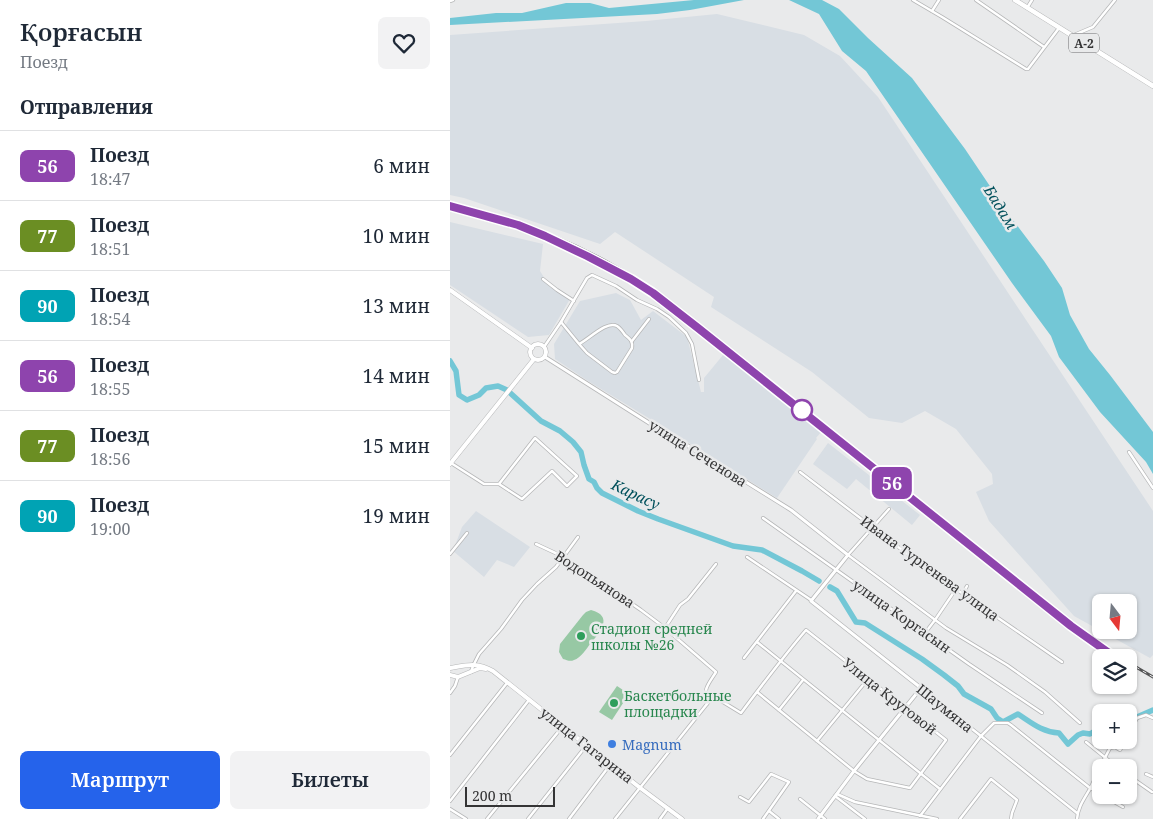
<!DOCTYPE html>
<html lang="ru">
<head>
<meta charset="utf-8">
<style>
  :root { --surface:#fff; --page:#f2f2f3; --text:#1f2937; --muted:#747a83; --line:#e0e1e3; --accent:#2563eb }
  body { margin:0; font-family:"Noto Serif",serif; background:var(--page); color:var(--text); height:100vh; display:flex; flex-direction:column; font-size:19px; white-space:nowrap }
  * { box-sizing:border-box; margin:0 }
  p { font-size:16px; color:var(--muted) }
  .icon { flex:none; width:28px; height:28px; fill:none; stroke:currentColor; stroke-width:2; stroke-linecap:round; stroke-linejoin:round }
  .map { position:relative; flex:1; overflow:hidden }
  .drawer { display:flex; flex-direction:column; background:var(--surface); width:450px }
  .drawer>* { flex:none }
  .badge { padding:0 10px; border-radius:8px; font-size:18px; line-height:32px }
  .needle { width:32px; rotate:164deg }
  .fabs { position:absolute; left:642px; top:594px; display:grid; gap:10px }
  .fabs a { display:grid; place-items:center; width:45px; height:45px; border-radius:8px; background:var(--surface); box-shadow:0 1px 4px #0004; font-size:25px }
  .scale { position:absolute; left:15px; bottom:12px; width:90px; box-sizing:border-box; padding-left:5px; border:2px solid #343435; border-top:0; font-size:14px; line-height:18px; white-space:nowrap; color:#343435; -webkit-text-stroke:4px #e9eaeb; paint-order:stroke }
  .map>.badge { position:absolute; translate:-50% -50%; box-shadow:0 0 0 2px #fff }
  h2 { padding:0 20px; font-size:19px; line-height:45px }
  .round { display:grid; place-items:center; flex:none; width:52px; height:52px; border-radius:8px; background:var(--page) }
  .summary { display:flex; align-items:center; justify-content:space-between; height:85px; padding:0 20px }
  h1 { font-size:24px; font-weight:600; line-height:38px }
  .action { display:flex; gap:10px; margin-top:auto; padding:10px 20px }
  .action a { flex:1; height:58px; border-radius:8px; background:var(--accent); color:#fff; font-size:20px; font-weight:600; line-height:58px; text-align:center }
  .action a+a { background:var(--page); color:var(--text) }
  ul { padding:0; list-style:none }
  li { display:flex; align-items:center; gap:15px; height:70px; padding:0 20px; border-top:1px solid var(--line) }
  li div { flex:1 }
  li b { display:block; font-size:19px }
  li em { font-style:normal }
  li .badge { min-width:55px; font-weight:700; text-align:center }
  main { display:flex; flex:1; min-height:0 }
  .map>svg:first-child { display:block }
  .built { fill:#d8dee4; fill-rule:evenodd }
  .green { fill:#97c8a4 }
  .water { fill:#73c7d6 }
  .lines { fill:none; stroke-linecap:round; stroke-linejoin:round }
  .river { stroke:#73c7d6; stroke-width:5.5 }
  .minor-casing { stroke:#b6b7b8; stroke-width:4 }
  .tertiary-casing { stroke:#b6b7b8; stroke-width:4.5 }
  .secondary-casing { stroke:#b6b7b8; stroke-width:5 }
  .trunk-casing { stroke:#b6b7b8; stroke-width:5.5 }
  .minor { stroke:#fff; stroke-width:2.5 }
  .tertiary { stroke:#fff; stroke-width:3 }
  .secondary { stroke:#fff; stroke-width:4 }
  .trunk { stroke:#fff; stroke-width:4.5 }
  .rail-casing { stroke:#545455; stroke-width:3 }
  .rail { stroke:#e9eaeb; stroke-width:1; stroke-dasharray:4; stroke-linecap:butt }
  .line-casing { stroke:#fff; stroke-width:11 }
  .line { stroke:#8e44ad; stroke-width:8 }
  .stop-dot { fill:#fff; stroke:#8e44ad; stroke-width:2.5 }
  .leisure-dot { fill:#2e9e5b; stroke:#e9eaeb; stroke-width:2 }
  .shop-dot { fill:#3f7fe0; stroke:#e9eaeb; stroke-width:2 }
  .labels { text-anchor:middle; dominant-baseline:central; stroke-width:5; stroke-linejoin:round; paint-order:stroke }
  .shield { fill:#e9eaeb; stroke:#6a6b6c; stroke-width:1 }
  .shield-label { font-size:12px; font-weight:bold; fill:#343435 }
  .street-label { font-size:14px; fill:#343435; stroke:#e9eaeb }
  .leisure-label { font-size:14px; fill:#27864d; stroke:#e9eaeb; text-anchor:start }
  .shop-label { font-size:14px; fill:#366cbe; stroke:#e9eaeb; text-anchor:start }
  .water-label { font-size:15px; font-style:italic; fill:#00505b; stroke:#e9eaeb }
</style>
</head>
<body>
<main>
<section class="drawer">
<div class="summary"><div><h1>Қорғасын</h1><p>Поезд</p></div><a class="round"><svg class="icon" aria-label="heart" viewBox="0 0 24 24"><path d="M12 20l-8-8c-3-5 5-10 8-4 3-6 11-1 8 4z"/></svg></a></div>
<h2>Отправления</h2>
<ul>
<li><span class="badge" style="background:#8e44ad;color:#fff">56</span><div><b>Поезд</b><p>18:47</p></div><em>6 мин</em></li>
<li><span class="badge" style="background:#6b8e23;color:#fff">77</span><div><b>Поезд</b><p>18:51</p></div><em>10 мин</em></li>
<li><span class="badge" style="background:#00a3b4;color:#fff">90</span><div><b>Поезд</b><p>18:54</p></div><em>13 мин</em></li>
<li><span class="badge" style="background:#8e44ad;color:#fff">56</span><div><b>Поезд</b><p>18:55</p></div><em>14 мин</em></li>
<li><span class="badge" style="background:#6b8e23;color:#fff">77</span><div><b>Поезд</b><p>18:56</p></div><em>15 мин</em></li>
<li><span class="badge" style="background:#00a3b4;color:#fff">90</span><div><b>Поезд</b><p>19:00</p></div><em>19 мин</em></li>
</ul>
<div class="action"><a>Маршрут</a><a>Билеты</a></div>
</section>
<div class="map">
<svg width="703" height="819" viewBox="0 0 703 819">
  <rect width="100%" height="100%" fill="#e9eaeb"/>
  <g class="built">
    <path d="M267,14L354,35L390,56L428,97L703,511V655L700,658L624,616L539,521L526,492L543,484L542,474L506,429L475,411L452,423L419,418L362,372L261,307L264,297L165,232L150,244L14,198L0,195V35L196,21ZM679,602V630H651V602Z"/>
    <path d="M0,222L93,244L90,271L100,287L120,299L99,335L78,337L0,285Z"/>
    <path d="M166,293L180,300L191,320L203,311L237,337L251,392H254V378L273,355L319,388L320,387L372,431L366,438L367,439L327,498L223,433L138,381L105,359L104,344L130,301Z"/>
    <path d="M378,443L470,515L462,525L406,479L397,489L363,464Z"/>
    <path d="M26,511L80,547L64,567L47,560L34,577L3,551L12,527Z"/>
  </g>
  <g class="green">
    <path d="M141,610C164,616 150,632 141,643C136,649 131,658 124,660C120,662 117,660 113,659L109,652L110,644L133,615L136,612Z"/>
    <path d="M167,686L179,694L162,720L149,712Z"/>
  </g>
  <g class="water">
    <path d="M244,0H294L240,10L207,14L0,25V18L46,13H72L116,3H140L159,8Z"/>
    <path d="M339,0H372L389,9L418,38L462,78L515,149L560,216L594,261L612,288L620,315L639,349L660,375L703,432V474L696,462L650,412L609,357L601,336L562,283L416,71L392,51L369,14Z"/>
  </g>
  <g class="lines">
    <g class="river">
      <path d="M0,361L6,371L9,395L17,400L29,395L36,388L48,386L57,390L91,421L110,431L123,442L131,452L134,465L139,479L144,482L147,488L152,493L188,511L208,519L283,546L312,550L352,571L369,581"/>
      <path d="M380,587L387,591L406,622L415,623L472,659L494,675L508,686L514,694L541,709L547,718L553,722L568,714C582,723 592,732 609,733L618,744L628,735L633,733L640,734L648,729L651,723"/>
      <path d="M679,717H687L703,710"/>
    </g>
    <defs>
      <g id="minor">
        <path d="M463,0L492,17L576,69H578L609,28"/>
        <path d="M526,0L594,47"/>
        <path d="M0,1L3,0"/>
        <path d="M577,8L582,0"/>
        <path d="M482,11L489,0"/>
        <path d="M624,35L643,27L665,0"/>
        <path d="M93,279L107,290L124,301"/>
        <path d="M111,322L129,344L137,353L162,372L165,373L167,372L182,348C183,341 180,339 175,335C173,332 170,328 167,326C157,320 138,340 129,344"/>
        <path d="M182,341L199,319"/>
        <path d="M94,347L111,322L137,278L142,275L166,286L187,300L207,309L219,317L236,333L242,344L249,380"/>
        <path d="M679,452L703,488"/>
        <path d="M1,463L34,484H49L72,499L102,471L117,486L127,476L85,438L49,484"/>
        <path d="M350,472L477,569L612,662"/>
        <path d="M439,509L398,555L496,628L557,665L595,692L630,723"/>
        <path d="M313,518L519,664L592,713"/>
        <path d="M86,544L114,557L191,610L215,628L266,672C258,685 253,688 257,704"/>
        <path d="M0,554L17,533"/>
        <path d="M297,557L361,600"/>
        <path d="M513,593L517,586"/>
        <path d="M215,628L230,605L238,599L266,564"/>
        <path d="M475,633L485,620L506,589"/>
        <path d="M307,642L490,789"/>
        <path d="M294,658L346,591"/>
        <path d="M21,672L23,666L29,654L51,629L72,600L87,584L106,567L128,537"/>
        <path d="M471,688L627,813"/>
        <path d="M0,693L5,686L8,677"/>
        <path d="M329,710L353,680"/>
        <path d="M679,733L687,718L696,715L703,718"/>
        <path d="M367,741L418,679"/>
        <path d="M636,742L668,768"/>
        <path d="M0,755L57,683"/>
        <path d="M696,774L703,777"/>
        <path d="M679,776L702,792"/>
        <path d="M387,794L405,802L487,819"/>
        <path d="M652,795L673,807"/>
        <path d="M385,796L415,819"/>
        <path d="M290,797L299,802L321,774L339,782L313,819"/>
        <path d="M350,799L375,819"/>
        <path d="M0,801L79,700"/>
        <path d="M0,809L16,819"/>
        <path d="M319,811L329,819"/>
        <path d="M470,816L531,736L544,723H558L561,725L640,788L651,794"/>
        <path d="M37,819L113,726"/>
        <path d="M78,819L136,746"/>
        <path d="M119,819L160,765"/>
        <path d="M165,819L261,699H268L291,713C312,685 333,657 356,630L496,740L460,788L417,779L404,771L307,692"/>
        <path d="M210,819L218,808"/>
        <path d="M510,819L541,779L567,800L562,813L561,819"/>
        <path d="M627,819C628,806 635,798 641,787C647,774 653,761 660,748L665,747L670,750L676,740"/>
      </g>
      <path id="tertiary" d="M95,357L218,435L222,436L341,510L398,555L361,601L471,688L404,771L368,819"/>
      <g id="secondary">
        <path d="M0,290L82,348"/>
        <circle cx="88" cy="352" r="8"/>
        <path d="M0,464L84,359"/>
        <path d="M0,668C17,665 27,662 43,671L189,787L232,819"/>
        <path d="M0,675L8,677L30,668L36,669"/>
      </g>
      <path id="trunk" d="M565,0L703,86"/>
    </defs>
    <use href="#minor" class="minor-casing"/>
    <use href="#tertiary" class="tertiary-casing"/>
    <use href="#secondary" class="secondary-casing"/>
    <use href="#trunk" class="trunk-casing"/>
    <use href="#minor" class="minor"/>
    <use href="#tertiary" class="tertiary"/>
    <use href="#secondary" class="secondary"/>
    <use href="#trunk" class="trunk"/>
    <defs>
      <g id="rail">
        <path d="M0,204C59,217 116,238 168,268C184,277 198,288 213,298L623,624L670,658"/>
        <path d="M679,663L703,677"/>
      </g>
    </defs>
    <use href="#rail" class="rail-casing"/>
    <use href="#rail" class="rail"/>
  </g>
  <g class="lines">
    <defs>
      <path id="line" d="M0,206L68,225L95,236L137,256L181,279L203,293L248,328L621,626L666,658"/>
    </defs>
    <use href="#line" class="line-casing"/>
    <use href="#line" class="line"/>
  </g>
  <circle class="stop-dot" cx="352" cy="410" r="10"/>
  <g class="leisure-dot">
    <circle cx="131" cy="636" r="5"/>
    <circle cx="164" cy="703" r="5"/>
  </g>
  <circle class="shop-dot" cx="162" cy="744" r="5"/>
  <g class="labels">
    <rect class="shield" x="619" y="33.5" width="30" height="19" rx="4"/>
    <g class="shield-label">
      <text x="634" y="43">A-2</text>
    </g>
    <g class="street-label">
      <text transform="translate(248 453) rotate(32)">улица Сеченова</text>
      <text transform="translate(480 568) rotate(36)">Ивана Тургенева улица</text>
      <text transform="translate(145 579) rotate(33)">Водопьянова</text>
      <text transform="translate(452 616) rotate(35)">улица Коргасын</text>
      <text transform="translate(440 696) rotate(38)">Улица Круговой</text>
      <text transform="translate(495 708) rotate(39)">Шаумяна</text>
      <text transform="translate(137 745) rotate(38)">улица Гагарина</text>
    </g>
    <g class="leisure-label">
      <text x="141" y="628">Стадион средней<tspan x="141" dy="16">школы №26</tspan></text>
      <text x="174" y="695">Баскетбольные<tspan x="174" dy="16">площадки</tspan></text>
    </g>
    <g class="shop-label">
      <text x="172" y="744">Magnum</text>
    </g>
    <g class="water-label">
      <text transform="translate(551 207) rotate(58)">Бадам</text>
      <text transform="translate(186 494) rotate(25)">Карасу</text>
    </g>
  </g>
</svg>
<div class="fabs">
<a><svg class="needle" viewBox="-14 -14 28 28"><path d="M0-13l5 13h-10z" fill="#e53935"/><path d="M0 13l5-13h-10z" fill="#747a83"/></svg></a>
<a><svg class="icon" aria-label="layers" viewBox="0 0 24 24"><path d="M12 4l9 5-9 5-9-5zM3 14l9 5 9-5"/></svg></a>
<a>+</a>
<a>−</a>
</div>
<div class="scale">200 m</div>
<b class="badge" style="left:442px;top:483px;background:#8e44ad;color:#fff">56</b>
</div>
</main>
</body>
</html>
